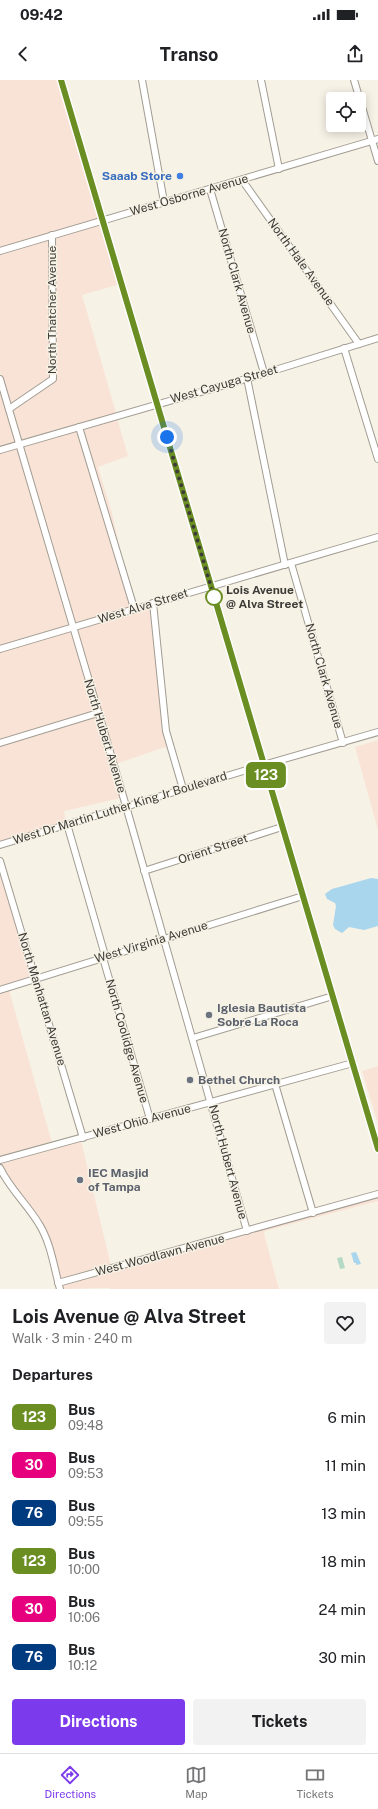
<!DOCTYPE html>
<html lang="en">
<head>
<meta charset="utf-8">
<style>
  :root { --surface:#fff; --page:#f2f2f2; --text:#202124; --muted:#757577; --line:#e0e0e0; --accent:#7c3aed }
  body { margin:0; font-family:"Public Sans",sans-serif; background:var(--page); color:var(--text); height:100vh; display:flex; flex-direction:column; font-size:15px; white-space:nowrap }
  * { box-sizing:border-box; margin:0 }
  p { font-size:13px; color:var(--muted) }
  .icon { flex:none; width:22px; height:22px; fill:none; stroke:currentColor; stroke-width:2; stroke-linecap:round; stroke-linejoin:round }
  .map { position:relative; height:1209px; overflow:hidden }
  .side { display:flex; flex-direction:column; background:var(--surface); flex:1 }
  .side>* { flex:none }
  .badge { padding:0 8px; border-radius:6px; font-size:14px; line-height:26px }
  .buttons { position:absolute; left:326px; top:12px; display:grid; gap:8px }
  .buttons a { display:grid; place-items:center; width:40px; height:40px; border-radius:4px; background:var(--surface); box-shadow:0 2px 10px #0003; font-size:20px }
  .you { position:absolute; width:20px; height:20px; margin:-10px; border:3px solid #fff; border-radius:50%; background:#1a73e8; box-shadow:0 0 0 6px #1a73e833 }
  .map>.badge { position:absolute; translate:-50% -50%; box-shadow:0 0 0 2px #fff }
  h2 { padding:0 12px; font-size:15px; line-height:36px }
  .round { display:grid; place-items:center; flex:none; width:42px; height:42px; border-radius:4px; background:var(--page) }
  .summary { display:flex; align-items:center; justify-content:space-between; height:68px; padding:0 12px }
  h1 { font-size:19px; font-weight:700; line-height:30px }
  .button { display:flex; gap:8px; margin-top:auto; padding:8px 12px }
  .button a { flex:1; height:46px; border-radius:4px; background:var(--accent); color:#fff; font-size:16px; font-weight:700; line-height:46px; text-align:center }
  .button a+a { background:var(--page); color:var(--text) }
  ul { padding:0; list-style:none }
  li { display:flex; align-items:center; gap:12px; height:48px; padding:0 12px }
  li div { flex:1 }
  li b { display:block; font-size:15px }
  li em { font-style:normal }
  li .badge { min-width:44px; font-weight:700; text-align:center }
  .status { display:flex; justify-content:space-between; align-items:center; height:28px; padding:0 20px; background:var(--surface); direction:ltr }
  .status svg { height:11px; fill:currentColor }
  header { display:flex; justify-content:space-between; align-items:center; height:52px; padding:0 12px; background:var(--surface); font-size:18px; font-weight:700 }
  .dock { display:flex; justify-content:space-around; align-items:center; height:56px; border-top:1px solid var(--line); background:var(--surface); font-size:11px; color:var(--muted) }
  .dock a { display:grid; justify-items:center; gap:2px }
  .dock .active { color:var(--accent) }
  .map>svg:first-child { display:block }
  .industrial { fill:#f9e3d6 }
  .green { fill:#b4d9c5 }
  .water { fill:#a9d6ec }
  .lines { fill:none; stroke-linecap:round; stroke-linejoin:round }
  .minor-casing { stroke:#a29d93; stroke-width:8 }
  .minor { stroke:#fff; stroke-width:6 }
  .line-casing { stroke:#fff; stroke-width:9 }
  .line { stroke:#6b8e23; stroke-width:6 }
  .walk { stroke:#3d3b37; stroke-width:4; stroke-dasharray:0 7.2 }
  .shop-dot { fill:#3f7fe0; stroke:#f7f2e6; stroke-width:1.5 }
  .stop-dot { fill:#fff; stroke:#6b8e23; stroke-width:2 }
  .worship-dot { fill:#6b7280; stroke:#f7f2e6; stroke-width:1.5 }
  .labels { text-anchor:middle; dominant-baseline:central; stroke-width:3; stroke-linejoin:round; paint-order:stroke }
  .shop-label { font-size:12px; font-weight:bold; fill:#366cbe; stroke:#f7f2e6; text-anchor:end }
  .street-label { font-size:12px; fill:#3d3b37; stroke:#f7f2e6 }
  .stop-label { font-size:12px; font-weight:bold; fill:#3d3b37; stroke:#f7f2e6; text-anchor:start }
  .worship-label { font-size:12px; font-weight:bold; fill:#5b616d; stroke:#f7f2e6; text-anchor:start }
</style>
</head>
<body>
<div class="status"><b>09:42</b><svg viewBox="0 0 49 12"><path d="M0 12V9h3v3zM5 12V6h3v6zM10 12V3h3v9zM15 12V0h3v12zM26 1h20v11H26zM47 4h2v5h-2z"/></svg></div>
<header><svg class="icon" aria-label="back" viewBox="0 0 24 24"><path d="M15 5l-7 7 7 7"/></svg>Transo<svg class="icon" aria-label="share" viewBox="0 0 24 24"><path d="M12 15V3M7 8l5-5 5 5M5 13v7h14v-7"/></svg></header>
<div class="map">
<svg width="378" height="1209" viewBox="0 0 378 1209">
  <rect width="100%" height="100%" fill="#f7f2e6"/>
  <g class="industrial">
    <path d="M0,0H59L100,139L0,168Z"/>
    <path d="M102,144L120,204L82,215L116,333L21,361L12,330L55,302V158Z"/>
    <path d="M50,159L51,298L10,325L0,291V174Z"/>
    <path d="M0,309L17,363L0,367Z"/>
    <path d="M117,338L128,376L98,387L112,433L122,480L82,349Z"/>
    <path d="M78,350L131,527L74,544L23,366Z"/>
    <path d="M18,368L70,545L0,566V373Z"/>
    <path d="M151,526L168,666L116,684L76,549Z"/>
    <path d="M71,551L95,631L0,660V571Z"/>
    <path d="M97,636L121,718L64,731L66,742L0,762V666Z"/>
    <path d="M378,660V750L355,667Z"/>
    <path d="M0,789L32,896L0,907Z"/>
    <path d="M9,910L52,1063L0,1077V913Z"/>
    <path d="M378,986V1044L362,991Z"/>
    <path d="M81,1061L111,1186L60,1200L50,1164L9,1100L0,1083Z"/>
    <path d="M378,1117V1121L265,1151L264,1154L279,1209H110L109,1208L63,1209L61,1205Z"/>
  </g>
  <path class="green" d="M342,1177L345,1188L340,1189L337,1178Z"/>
  <g class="water">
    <path d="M371,798L378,799V846L364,850L349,847L342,853L335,849L333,845L336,826L335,823L327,819L325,814L332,809Z"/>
    <path d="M356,1172L361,1184L356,1185V1183H354L351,1173Z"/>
  </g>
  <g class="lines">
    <defs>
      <g id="minor">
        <path d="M61,0L378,1069"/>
        <path d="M142,0L164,122"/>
        <path d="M261,0L279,89"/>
        <path d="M354,0L378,81"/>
        <path d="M242,100L359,264"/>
        <path d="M210,109L264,293"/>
        <path d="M0,171L378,59"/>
        <path d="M344,268L378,379"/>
        <path d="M247,298L285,485"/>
        <path d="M0,299L126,726L247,1151"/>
        <path d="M9,329L53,299L52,155"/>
        <path d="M79,347L134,528"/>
        <path d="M0,370L256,296L378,258"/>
        <path d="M291,483L343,663"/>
        <path d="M153,523L166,651L183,709"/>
        <path d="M0,569L378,457"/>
        <path d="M0,663L98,633"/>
        <path d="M67,744L104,872L103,878L150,1039"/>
        <path d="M0,765L263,685L378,652"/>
        <path d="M0,781L83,1058"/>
        <path d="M144,791L282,747"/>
        <path d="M0,910L303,816"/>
        <path d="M193,958L333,916"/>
        <path d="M275,1004L313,1133"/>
        <path d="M0,1080L353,983"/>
        <path d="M0,1088C10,1109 27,1124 39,1144C51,1163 54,1188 60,1209"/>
        <path d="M58,1203L378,1114"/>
      </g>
    </defs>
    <use href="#minor" class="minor-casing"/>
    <use href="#minor" class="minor"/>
  </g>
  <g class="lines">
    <defs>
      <path id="line" d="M61,0L378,1069"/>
    </defs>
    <use href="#line" class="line-casing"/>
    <use href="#line" class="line"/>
    <path class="walk" d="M167,357L214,517"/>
  </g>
  <circle class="shop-dot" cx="180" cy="96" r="4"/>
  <circle class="stop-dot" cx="214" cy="517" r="8"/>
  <g class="worship-dot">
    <circle cx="209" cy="935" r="4"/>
    <circle cx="190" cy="1000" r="4"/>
    <circle cx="80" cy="1100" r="4"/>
  </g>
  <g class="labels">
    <g class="shop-label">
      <text x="172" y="96">Saaab Store</text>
    </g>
    <g class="street-label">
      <text transform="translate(189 115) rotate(-16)">West Osborne Avenue</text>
      <text transform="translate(301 182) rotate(54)">North Hale Avenue</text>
      <text transform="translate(237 201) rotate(74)">North Clark Avenue</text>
      <text transform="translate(52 230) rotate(-90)">North Thatcher Avenue</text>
      <text transform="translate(224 304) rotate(-16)">West Cayuga Street</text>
      <text transform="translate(143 526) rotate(-17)">West Alva Street</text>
      <text transform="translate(324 596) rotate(74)">North Clark Avenue</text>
      <text transform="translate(105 656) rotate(73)">North Hubert Avenue</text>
      <text transform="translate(120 728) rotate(-17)">West Dr Martin Luther King Jr Boulevard</text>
      <text transform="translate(213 769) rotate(-18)">Orient Street</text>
      <text transform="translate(151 862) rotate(-17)">West Virginia Avenue</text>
      <text transform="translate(42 919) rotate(73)">North Manhattan Avenue</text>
      <text transform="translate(127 961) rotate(74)">North Coolidge Avenue</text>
      <text transform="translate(142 1041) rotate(-15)">West Ohio Avenue</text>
      <text transform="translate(228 1082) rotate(75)">North Hubert Avenue</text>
      <text transform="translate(160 1175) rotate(-15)">West Woodlawn Avenue</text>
    </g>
    <g class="stop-label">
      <text x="226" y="510">Lois Avenue<tspan x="226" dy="14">@ Alva Street</tspan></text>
    </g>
    <g class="worship-label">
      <text x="217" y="928">Iglesia Bautista<tspan x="217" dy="14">Sobre La Roca</tspan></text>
      <text x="198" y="1000">Bethel Church</text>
      <text x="88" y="1093">IEC Masjid<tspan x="88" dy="14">of Tampa</tspan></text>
    </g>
  </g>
</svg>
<div class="buttons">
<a><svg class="icon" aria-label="locate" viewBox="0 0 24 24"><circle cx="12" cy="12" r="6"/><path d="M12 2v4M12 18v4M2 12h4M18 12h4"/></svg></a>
</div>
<div class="you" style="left:167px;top:357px"></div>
<b class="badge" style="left:266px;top:695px;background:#6b8e23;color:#fff">123</b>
</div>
<section class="side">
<div class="summary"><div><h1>Lois Avenue @ Alva Street</h1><p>Walk · 3 min · 240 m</p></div><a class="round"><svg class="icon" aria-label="heart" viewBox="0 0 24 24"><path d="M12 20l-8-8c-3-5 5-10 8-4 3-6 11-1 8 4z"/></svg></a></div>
<h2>Departures</h2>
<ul>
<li><span class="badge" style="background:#6b8e23;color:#fff">123</span><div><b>Bus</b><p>09:48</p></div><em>6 min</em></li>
<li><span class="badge" style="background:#e6007e;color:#fff">30</span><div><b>Bus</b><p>09:53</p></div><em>11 min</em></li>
<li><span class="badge" style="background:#003b80;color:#fff">76</span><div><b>Bus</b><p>09:55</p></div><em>13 min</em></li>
<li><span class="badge" style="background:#6b8e23;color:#fff">123</span><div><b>Bus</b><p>10:00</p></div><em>18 min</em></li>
<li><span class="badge" style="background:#e6007e;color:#fff">30</span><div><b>Bus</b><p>10:06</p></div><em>24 min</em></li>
<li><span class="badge" style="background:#003b80;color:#fff">76</span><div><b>Bus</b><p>10:12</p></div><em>30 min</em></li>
</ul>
<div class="button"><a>Directions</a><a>Tickets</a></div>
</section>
<nav class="dock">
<a class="active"><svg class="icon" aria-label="directions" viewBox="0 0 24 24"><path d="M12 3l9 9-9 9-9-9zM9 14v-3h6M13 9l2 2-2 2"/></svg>Directions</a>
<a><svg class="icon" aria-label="map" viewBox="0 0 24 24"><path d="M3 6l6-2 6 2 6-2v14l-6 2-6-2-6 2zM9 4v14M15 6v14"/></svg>Map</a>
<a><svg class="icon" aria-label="tickets" viewBox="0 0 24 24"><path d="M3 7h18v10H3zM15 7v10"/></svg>Tickets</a>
</nav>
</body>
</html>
